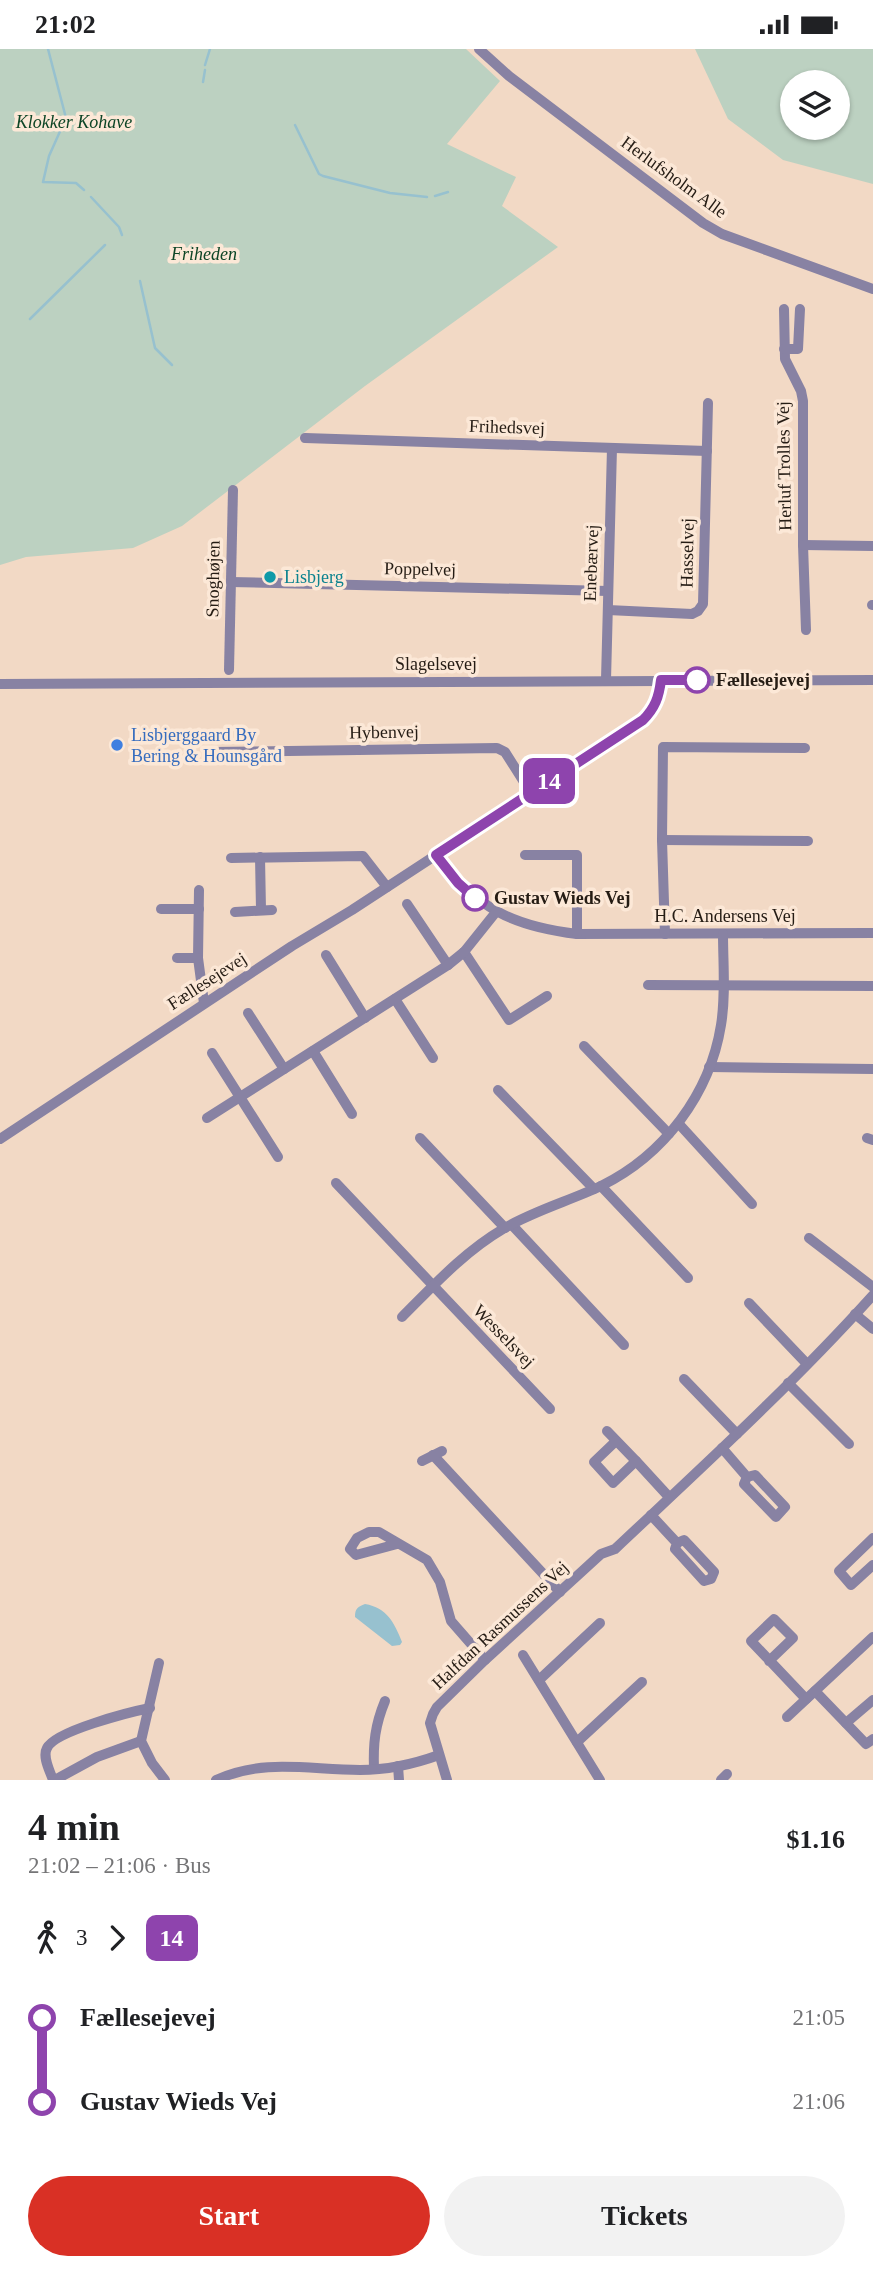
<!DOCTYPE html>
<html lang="en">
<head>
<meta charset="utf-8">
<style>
  :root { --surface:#fff; --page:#f2f2f2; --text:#202124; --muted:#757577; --accent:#d93025 }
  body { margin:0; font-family:Georgia,serif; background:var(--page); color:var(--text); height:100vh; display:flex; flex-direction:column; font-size:26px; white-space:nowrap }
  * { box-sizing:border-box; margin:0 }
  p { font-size:23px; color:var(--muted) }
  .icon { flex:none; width:38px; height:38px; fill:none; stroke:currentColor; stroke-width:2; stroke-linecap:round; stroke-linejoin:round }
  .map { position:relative; height:1731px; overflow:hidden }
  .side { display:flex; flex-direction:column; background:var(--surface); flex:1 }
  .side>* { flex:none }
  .badge { padding:0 14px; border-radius:10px; font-size:24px; line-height:46px }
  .buttons { position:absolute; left:780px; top:21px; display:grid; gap:14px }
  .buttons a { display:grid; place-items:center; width:70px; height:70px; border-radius:50%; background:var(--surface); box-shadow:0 2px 5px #0004; font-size:35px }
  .map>.badge { position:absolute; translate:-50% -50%; box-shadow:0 0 0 4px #fff }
  .legs { display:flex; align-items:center; gap:10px; height:77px; padding:0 28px; font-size:23px }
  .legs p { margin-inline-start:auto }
  .head { display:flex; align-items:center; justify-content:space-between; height:119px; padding:0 28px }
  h1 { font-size:38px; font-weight:800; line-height:52px }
  .action { display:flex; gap:14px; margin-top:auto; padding:14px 28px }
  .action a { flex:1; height:80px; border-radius:42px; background:var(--accent); color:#fff; font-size:28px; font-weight:800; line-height:80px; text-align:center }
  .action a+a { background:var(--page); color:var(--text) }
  ul { padding:0 28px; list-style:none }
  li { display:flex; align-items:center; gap:24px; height:84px; font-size:26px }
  li i { display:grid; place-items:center; width:10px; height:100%; margin:0 9px; background:currentColor }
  li i::after { content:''; width:18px; height:18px; margin:-9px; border:5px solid; border-radius:50%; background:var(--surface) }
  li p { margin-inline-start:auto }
  li:first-child i { background:linear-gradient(#0000 50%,currentColor 0) }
  li:last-child i { background:linear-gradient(currentColor 50%,#0000 0) }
  .status { display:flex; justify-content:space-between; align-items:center; height:49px; padding:0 35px; background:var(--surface); direction:ltr }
  .status svg { height:19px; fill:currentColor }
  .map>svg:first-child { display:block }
  .green { fill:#bcd1c1; fill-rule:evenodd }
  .water { fill:#97c1cf }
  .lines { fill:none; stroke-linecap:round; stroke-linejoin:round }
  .stream { stroke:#97c1cf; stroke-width:2.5 }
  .minor { stroke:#8882a3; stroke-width:10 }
  .line-1-casing { stroke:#fff; stroke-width:16 }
  .line-1 { stroke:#8e44ad; stroke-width:10 }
  .culture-dot { fill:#0f9aa8; stroke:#fce8d7; stroke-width:2.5 }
  .stop-1-dot { fill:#fff; stroke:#8e44ad; stroke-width:3.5 }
  .shop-dot { fill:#3f7fe0; stroke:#fce8d7; stroke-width:2.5 }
  .labels { text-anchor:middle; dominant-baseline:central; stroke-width:7; stroke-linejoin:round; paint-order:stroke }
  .park-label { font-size:18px; font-style:italic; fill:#0d4526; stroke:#fce8d7 }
  .street-label { font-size:18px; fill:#251c14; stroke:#fce8d7 }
  .culture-label { font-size:18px; fill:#0d838f; stroke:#fce8d7; text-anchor:start }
  .stop-label { font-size:18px; font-weight:bold; fill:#251c14; stroke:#fce8d7; text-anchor:start }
  .shop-label { font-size:18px; fill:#366cbe; stroke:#fce8d7; text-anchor:start }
</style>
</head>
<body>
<div class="status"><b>21:02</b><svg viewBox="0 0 49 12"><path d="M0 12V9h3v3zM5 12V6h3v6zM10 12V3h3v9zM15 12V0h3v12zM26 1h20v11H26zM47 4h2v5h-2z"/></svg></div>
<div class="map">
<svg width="873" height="1731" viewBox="0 0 873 1731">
  <rect width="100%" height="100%" fill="#f2d9c5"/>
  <g class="green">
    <path d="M0,0H466L500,32L447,95L516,128L502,157L558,198L365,337L182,477L133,499L26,508L0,516Z"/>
    <path d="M695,0H873V135L783,111L728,70ZM838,33V79H793V33Z"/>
  </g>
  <path class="water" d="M365,1555C387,1559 394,1573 402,1593L400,1596L392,1597L355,1568C355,1559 358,1558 365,1555Z"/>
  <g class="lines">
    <g class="stream">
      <path d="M48,0L66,69L49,107L43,133L76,134L84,141"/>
      <path d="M205,16L210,0"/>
      <path d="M203,33L205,21"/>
      <path d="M295,76L319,125L323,127L390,144L427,148"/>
      <path d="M435,147L448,143"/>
      <path d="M91,148L119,178L122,186"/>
      <path d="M140,232L155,299L172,316"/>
      <path d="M30,270L105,196"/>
    </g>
    <g class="minor">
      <path d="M479,0L509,27L703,174L722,185L873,240"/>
      <path d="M784,260L785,310L801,342L803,352V496L806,581"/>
      <path d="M784,300H798L800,260"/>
      <path d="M305,389L707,402"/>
      <path d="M803,496L873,497"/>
      <path d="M231,533L608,542"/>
      <path d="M872,556H873"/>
      <path d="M608,561L692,565L698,562L703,555L708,354"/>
      <path d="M229,621L233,441"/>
      <path d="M606,631L612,399"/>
      <path d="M0,635L873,631"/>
      <path d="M214,703L497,699L505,703L531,744"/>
      <path d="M662,791L808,792"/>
      <path d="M436,806C477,859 511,877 577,885L873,884"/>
      <path d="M525,806H577V885"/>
      <path d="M260,808L261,861"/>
      <path d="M231,809L363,807L387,838"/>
      <path d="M199,841L198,909L204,954"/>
      <path d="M407,855L448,916"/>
      <path d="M161,860H199"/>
      <path d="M235,863L272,861"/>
      <path d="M665,885L662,791L663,698L805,699"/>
      <path d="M464,903L509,971L547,947"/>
      <path d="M326,906L365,969"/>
      <path d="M177,909H198"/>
      <path d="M648,936L873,937"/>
      <path d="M395,950L433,1009"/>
      <path d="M248,964L284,1020"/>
      <path d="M584,997L669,1085"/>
      <path d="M313,1002L352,1065"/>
      <path d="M212,1004L278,1108"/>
      <path d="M709,1018L873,1020"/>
      <path d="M498,1041L594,1140"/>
      <path d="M207,1069L448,916L464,903L496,863"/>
      <path d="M679,1075L752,1155"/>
      <path d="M420,1089L505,1179"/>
      <path d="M867,1089L873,1091"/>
      <path d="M0,1090L292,897L352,861L643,671C655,659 659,648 661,631"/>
      <path d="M336,1134L550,1360"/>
      <path d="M601,1137L688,1229"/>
      <path d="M512,1176L624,1296"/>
      <path d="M809,1189L873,1238"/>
      <path d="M749,1254L807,1315"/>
      <path d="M855,1265L873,1280"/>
      <path d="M402,1268C434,1236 464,1203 503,1180C533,1162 569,1152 601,1137C664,1106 710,1045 721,976C726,946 723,914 723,885"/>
      <path d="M684,1330L737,1385"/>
      <path d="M788,1334L849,1395"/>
      <path d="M607,1382L636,1412"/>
      <path d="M616,1392L594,1413L613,1434L636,1412L669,1448"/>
      <path d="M722,1399L747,1428L744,1435L776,1468L785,1458L755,1426L747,1428"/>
      <path d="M433,1406L560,1543"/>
      <path d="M422,1412L442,1402"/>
      <path d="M651,1466L677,1494L675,1500L704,1532L711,1530L714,1523L684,1491L677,1494"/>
      <path d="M873,1489L839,1522L851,1536L873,1516"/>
      <path d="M397,1495L356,1506L350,1500L357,1489L369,1483H379L427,1511L440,1533L451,1572L485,1611"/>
      <path d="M523,1606L600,1731"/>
      <path d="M769,1612L793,1589L774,1570L751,1592L806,1650"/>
      <path d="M159,1614L141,1692L152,1714L165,1731"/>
      <path d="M539,1631L600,1574"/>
      <path d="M815,1642L866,1695L873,1690"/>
      <path d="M787,1668L873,1588"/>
      <path d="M846,1674L873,1651"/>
      <path d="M577,1693L642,1633"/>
      <path d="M398,1717L399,1731"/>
      <path d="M374,1720C373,1695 375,1676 385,1652"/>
      <path d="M53,1731C50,1722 42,1708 47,1699C55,1682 130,1663 150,1659"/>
      <path d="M55,1731L97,1708L141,1692"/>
      <path d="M216,1731C264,1709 309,1721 360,1721C386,1721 414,1715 439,1706"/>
      <path d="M447,1731L430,1674L433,1665L437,1658L485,1611L601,1505L615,1500C702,1418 792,1336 873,1246"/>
      <path d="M721,1731L727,1725"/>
    </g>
  </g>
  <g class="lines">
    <defs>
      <path id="line-1" d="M475,849L458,834L436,806L643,671C655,659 659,648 661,631H697"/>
    </defs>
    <use href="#line-1" class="line-1-casing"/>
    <use href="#line-1" class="line-1"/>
  </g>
  <circle class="culture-dot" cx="270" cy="528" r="7"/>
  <g class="stop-1-dot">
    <circle cx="697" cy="631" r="12"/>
    <circle cx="475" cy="849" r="12"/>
  </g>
  <circle class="shop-dot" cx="117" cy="696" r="7"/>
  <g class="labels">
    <g class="park-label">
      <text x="74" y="73">Klokker Kohave</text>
      <text x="204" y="205">Friheden</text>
    </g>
    <g class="street-label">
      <text transform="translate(674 128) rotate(36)">Herlufsholm Alle</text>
      <text transform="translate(507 378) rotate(2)">Frihedsvej</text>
      <text transform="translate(784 417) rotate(-91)">Herluf Trolles Vej</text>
      <text transform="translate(687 504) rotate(-89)">Hasselvej</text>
      <text transform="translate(591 514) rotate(-88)">Enebærvej</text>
      <text transform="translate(420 520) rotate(1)">Poppelvej</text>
      <text transform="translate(213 530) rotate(-89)">Snoghøjen</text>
      <text x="436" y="615">Slagelsevej</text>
      <text transform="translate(384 683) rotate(-1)">Hybenvej</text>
      <text x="725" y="867">H.C. Andersens Vej</text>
      <text transform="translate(207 932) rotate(-33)">Fællesejevej</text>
      <text transform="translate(504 1287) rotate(46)">Wesselsvej</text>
      <text transform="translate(500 1576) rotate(-43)">Halfdan Rasmussens Vej</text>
    </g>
    <g class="culture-label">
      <text x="284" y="528">Lisbjerg</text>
    </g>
    <g class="stop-label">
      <text x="716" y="631">Fællesejevej</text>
      <text x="494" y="849">Gustav Wieds Vej</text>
    </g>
    <g class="shop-label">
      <text x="131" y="686">Lisbjerggaard By<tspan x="131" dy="21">Bering &amp; Hounsgård</tspan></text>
    </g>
  </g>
</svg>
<div class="buttons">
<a><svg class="icon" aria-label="layers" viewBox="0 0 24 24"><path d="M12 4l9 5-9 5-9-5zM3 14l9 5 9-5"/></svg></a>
</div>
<b class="badge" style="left:549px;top:732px;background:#8e44ad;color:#fff">14</b>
</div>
<section class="side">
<div class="head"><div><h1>4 min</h1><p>21:02 – 21:06 · Bus</p></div><b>$1.16</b></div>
<div class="legs"><svg class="icon" aria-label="walk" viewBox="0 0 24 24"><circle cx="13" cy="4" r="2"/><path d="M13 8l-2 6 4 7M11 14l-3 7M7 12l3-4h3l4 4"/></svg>3<svg class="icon" aria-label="forward" viewBox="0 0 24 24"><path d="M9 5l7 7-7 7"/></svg><b class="badge" style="background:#8e44ad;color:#fff">14</b></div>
<ul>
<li><i style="color:#8e44ad"></i><b>Fællesejevej</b><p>21:05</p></li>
<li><i style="color:#8e44ad"></i><b>Gustav Wieds Vej</b><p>21:06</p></li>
</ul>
<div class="action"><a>Start</a><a>Tickets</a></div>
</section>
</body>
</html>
